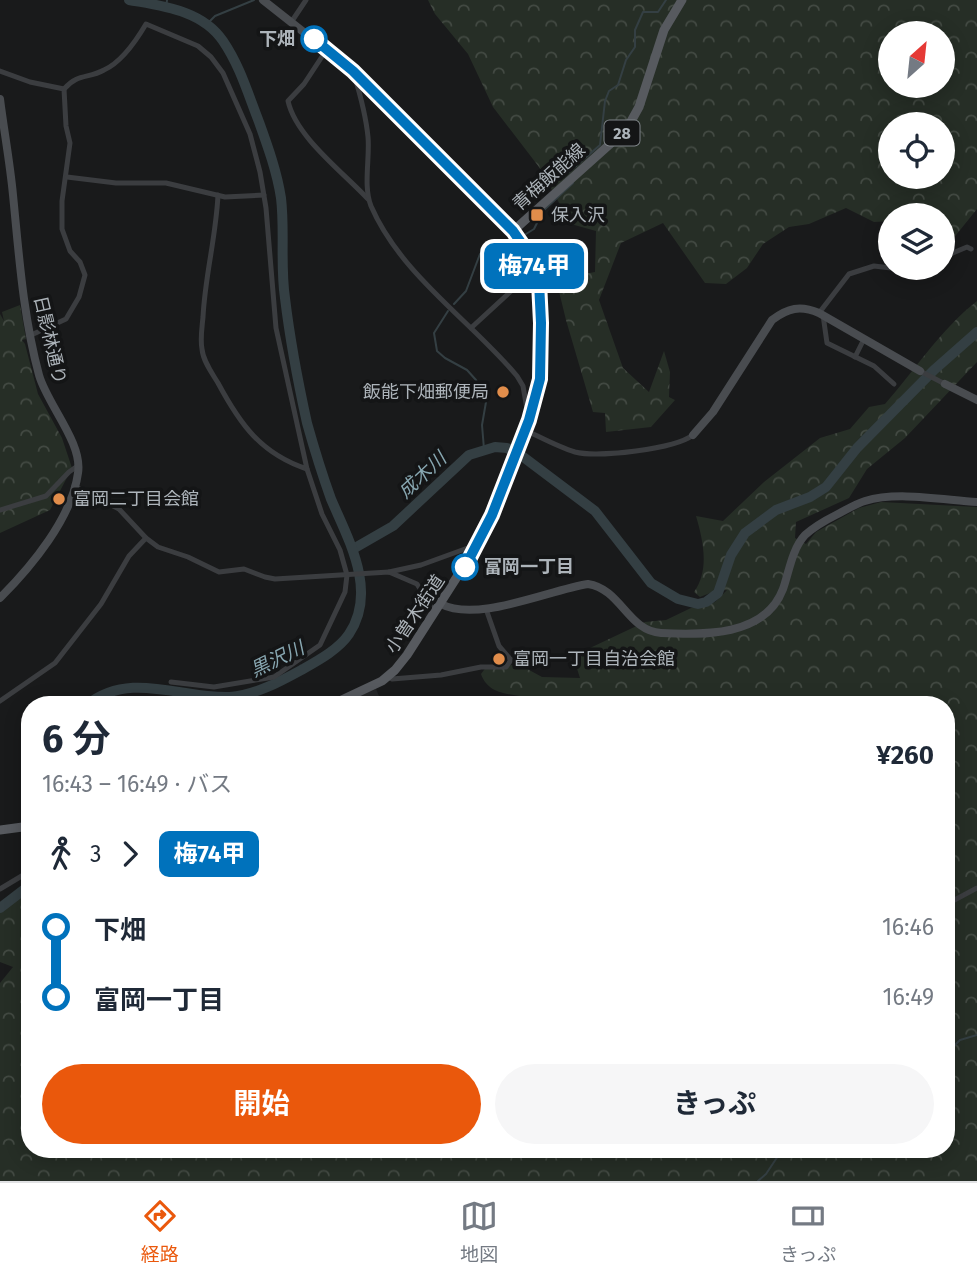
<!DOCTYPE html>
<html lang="ja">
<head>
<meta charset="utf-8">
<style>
  :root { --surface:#fff; --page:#f6f6f7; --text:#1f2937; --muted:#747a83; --line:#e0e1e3; --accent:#ea580c }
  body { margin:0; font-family:"Fira Sans","Noto Sans JP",sans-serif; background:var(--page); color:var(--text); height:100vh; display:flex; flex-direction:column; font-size:26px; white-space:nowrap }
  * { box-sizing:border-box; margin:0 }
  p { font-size:23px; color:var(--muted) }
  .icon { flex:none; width:38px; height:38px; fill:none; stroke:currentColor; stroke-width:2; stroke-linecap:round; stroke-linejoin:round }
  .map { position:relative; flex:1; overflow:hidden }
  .drawer { position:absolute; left:21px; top:696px; width:934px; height:462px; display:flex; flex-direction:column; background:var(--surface); border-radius:28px; box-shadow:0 4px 18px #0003 }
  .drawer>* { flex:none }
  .badge { padding:0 14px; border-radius:10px; font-size:24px; line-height:46px }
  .needle { width:46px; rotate:27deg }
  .fabs { position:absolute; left:878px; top:21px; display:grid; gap:14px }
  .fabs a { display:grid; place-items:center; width:77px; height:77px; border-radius:50%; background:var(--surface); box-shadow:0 4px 18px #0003; font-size:35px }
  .map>.badge { position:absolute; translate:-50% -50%; box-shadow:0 0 0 4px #fff }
  .legs { display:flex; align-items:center; gap:10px; height:77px; padding:0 21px; font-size:23px }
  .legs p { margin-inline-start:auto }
  .headline { display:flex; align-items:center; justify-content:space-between; height:119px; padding:0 21px }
  h1 { font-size:38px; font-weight:700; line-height:52px }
  .button { display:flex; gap:14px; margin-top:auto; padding:14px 21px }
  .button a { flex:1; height:80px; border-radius:42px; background:var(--accent); color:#fff; font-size:28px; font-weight:700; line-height:80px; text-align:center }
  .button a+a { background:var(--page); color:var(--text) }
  ul { padding:0 21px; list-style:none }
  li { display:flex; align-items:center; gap:24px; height:70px; font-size:26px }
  li i { display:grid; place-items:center; width:10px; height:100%; margin:0 9px; background:currentColor }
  li i::after { content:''; width:18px; height:18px; margin:-9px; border:5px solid; border-radius:50%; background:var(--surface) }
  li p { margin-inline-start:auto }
  li:first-child i { background:linear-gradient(#0000 50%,currentColor 0) }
  li:last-child i { background:linear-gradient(currentColor 50%,#0000 0) }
  .dock { display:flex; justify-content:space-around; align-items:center; height:98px; border-top:2px solid var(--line); background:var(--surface); font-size:19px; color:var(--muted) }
  .dock a { display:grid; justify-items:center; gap:4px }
  .dock .selected { color:var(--accent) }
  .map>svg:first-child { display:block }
  .built { fill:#252628 }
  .forest { fill:url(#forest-crowns); fill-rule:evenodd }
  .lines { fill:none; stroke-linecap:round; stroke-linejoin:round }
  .stream { stroke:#343f43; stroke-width:2 }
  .river { stroke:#343f43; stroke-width:10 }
  .street { stroke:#3b3d40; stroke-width:5 }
  .secondary { stroke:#494c50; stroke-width:8 }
  .primary { stroke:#575a5f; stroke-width:9 }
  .line-1-casing { stroke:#fff; stroke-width:16 }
  .line-1 { stroke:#0072bc; stroke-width:10 }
  .stop-1-dot { fill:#fff; stroke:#0072bc; stroke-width:3.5 }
  .poi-dot { fill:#e18d4b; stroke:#141516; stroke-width:2.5 }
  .labels { text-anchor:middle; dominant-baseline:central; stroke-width:7; stroke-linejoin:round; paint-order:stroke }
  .shield { fill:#141516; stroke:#7f8489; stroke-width:2 }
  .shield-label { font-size:16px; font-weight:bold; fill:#adb4ba }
  .stop-label { font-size:18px; font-weight:bold; fill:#adb4ba; stroke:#141516; text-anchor:end }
  .street-label { font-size:18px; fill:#adb4ba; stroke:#141516 }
  .poi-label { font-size:18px; fill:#adb4ba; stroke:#141516; text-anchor:start }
  .water-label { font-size:19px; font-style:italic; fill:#88a7b1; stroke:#141516 }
</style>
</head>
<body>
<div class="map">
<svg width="977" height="1181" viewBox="0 0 977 1181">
  <defs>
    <pattern id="forest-crowns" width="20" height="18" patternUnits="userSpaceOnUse" patternTransform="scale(1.75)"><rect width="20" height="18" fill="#262e26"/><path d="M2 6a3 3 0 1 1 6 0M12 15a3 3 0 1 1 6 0" fill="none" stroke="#434a43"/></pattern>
  </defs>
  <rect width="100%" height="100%" fill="#191a1b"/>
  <path class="built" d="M376,689L382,703L354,705L352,699Z"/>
  <g class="forest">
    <path d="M428,0H977V209L948,245L943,239V215H891V221L874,222L846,208L809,224L789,227L763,244L747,268L726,284L705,283L663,223L621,243L599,300L623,368L649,392L664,351L670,372L669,397L675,400L651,427L606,432L605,413L593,412L566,320L556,279L595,272L596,231L571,224L539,167L493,107L468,54L435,14ZM891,33H943V86H891ZM891,124H943V177H891Z"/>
    <path d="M977,301V362L905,438L867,469L849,498L796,522L795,538L806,544L816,532L859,508L881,502L977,507V1181H0V983L13,967L0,962V908L30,886V1150H947V705H541C523,689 491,702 481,674L487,666L520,665L542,677L580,678L573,656L645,622L666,620L691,608L715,602L727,590L710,593L700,597L694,592C710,570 703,540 696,516L723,521L764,482L820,438L850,429L869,407L885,404C915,370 941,329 977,301Z"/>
    <path d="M20,305L26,339L22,340L25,344L38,394L62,438L72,468L50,510L0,533V314L4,321L2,312Z"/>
  </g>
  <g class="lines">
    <g class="stream">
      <path d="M166,7L167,0"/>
      <path d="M207,24L215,16L254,0"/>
      <path d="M568,173L600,145L605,101L609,91L618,85L626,60L635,47V30L643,12H658L666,0"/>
      <path d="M526,234L534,229L543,211L573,183"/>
      <path d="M454,304L466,291L480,254L503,240L514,243"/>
      <path d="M448,311L434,333L437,351L445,358L467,370L476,380L486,402L482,425L484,449"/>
      <path d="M947,1053L960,1040L977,1035"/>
      <path d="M758,1181L766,1174L782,1150"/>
    </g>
    <g class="river">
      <path d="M353,549L393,526L469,455L495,447L507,448L522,456L595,511L651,583L678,599L698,604L706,602L718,593L731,555L745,533L776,510L810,497L826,487L857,448L934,370L977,332"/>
      <path d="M87,705C130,670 182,699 230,697C256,695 281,681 303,669C319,660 339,649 349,634C378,591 348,539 331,499C322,474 314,448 307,423C298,382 290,340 285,298C280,265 285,231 281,198C277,172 268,147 259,122C248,94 240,66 223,41C202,10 162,6 129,0"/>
      <path d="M0,908L30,885"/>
    </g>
    <g class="street">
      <path d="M292,21L306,0"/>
      <path d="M327,49L304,84L288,101C296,137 343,172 368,199"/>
      <path d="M0,71L30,82L64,89L66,126L70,143L62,201V229L70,251L80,262L85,275L79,297L66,319L29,336"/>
      <path d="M354,74C360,94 366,116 368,137C370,158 363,186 371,206C401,275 470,320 517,376L523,386L528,415"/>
      <path d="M64,89C78,73 88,79 104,70C122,62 136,41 146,24L198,46L211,57L223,73L250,134L260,172L266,208L276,328L307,469C261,454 240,424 218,383C212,373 203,361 202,349C200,339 202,328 203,317C205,276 216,237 218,195"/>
      <path d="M67,177L116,183H166L225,197L264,195"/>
      <path d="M943,257L967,247L971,249"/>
      <path d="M819,313L849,274L874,266L891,268"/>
      <path d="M823,315L827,343L874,366L894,384"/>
      <path d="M471,328L522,281L536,271"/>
      <path d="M855,357L864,339"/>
      <path d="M920,371L945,384"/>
      <path d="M525,430C542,438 558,447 575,452C598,458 675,449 693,435"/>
      <path d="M74,486L119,509L146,538L158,547L188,557L219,572L244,569L265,577L275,579L389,572L417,584L435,613"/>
      <path d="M0,510L46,496L69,472L79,465"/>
      <path d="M389,572L421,565L476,545"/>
      <path d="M387,677L392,679L441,675L481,667H506L511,660L499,646L486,609"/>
      <path d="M171,682L214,687L274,677L320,645L345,592L347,575L340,550L322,514L307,469"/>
      <path d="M0,701L55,663L101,604L129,556L146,538"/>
      <path d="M0,889L30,871"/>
      <path d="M947,904L977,888"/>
    </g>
    <g class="secondary">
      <path d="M263,0L353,71L513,231"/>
      <path d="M0,99C4,131 10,163 13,195C19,255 23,316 39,375C47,404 83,443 78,473C72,518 31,567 0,598"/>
      <path d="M945,384L977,400"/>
      <path d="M693,435L713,412L772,320C788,308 800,305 819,313L920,371"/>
      <path d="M441,604C477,623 549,590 588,584C621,589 628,631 661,633C703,635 765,637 783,589C789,572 792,549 805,535C814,527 826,520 836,515C846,510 855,504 865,501C897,491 944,500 977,502"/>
    </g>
    <g class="primary">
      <path d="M331,705L382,681L395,670L407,655L478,544L529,420L540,379L541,293L529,254L513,231L609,145L629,125L639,107L664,30L682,0"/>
      <path d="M0,830L30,826"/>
    </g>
  </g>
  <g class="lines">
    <defs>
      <path id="line-1" d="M314,39L353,71L513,231L529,254L539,282L541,323L540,379L529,420L492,515L465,567"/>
    </defs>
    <use href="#line-1" class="line-1-casing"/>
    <use href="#line-1" class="line-1"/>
  </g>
  <g class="stop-1-dot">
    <circle cx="314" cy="39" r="12"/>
    <circle cx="465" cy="567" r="12"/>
  </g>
  <g class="poi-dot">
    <rect x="530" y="208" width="14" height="14" rx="3.5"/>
    <circle cx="503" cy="392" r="7"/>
    <circle cx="59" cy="499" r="7"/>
    <circle cx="499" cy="659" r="7"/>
  </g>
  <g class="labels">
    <rect class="shield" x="604.5" y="120.5" width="35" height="25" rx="5"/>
    <g class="shield-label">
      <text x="622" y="133">28</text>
    </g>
    <g class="stop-label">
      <text x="295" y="39">下畑</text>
      <text x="484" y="567" text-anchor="start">富岡一丁目</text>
    </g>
    <g class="street-label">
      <text transform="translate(549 177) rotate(-42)">青梅飯能線</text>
      <text transform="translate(50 340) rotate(77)">日影林通り</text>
      <text transform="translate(415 614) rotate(-56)">小曽木街道</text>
    </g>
    <g class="poi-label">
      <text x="551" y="215">保入沢</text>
      <text x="489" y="392" text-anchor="end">飯能下畑郵便局</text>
      <text x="73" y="499">富岡二丁目会館</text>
      <text x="513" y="659">富岡一丁目自治会館</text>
    </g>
    <g class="water-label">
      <text transform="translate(422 475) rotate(-43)">成木川</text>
      <text transform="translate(277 659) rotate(-26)">黒沢川</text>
    </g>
  </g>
</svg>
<div class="fabs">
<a><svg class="needle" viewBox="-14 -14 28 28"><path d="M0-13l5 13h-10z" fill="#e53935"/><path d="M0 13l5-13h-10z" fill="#747a83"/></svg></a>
<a><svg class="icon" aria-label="locate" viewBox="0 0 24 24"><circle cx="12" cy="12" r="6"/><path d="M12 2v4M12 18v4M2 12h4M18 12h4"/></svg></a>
<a><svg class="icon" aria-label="layers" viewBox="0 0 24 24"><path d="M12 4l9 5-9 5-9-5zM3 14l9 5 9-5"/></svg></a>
</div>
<b class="badge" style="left:534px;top:266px;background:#0072bc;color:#fff">梅74甲</b>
<section class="drawer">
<div class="headline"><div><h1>6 分</h1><p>16:43 – 16:49 · バス</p></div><b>¥260</b></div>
<div class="legs"><svg class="icon" aria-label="walk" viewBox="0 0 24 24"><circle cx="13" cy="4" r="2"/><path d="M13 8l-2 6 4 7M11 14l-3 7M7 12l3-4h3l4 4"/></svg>3<svg class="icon" aria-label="forward" viewBox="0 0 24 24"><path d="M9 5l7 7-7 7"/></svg><b class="badge" style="background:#0072bc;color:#fff">梅74甲</b></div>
<ul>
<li><i style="color:#0072bc"></i><b>下畑</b><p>16:46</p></li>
<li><i style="color:#0072bc"></i><b>富岡一丁目</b><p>16:49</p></li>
</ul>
<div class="button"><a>開始</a><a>きっぷ</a></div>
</section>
</div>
<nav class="dock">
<a class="selected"><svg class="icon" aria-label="directions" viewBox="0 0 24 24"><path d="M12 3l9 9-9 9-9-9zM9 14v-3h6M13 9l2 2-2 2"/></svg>経路</a>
<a><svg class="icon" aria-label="map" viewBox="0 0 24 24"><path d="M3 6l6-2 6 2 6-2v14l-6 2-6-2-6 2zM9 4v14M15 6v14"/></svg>地図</a>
<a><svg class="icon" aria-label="tickets" viewBox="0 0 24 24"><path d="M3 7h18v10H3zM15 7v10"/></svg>きっぷ</a>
</nav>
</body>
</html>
